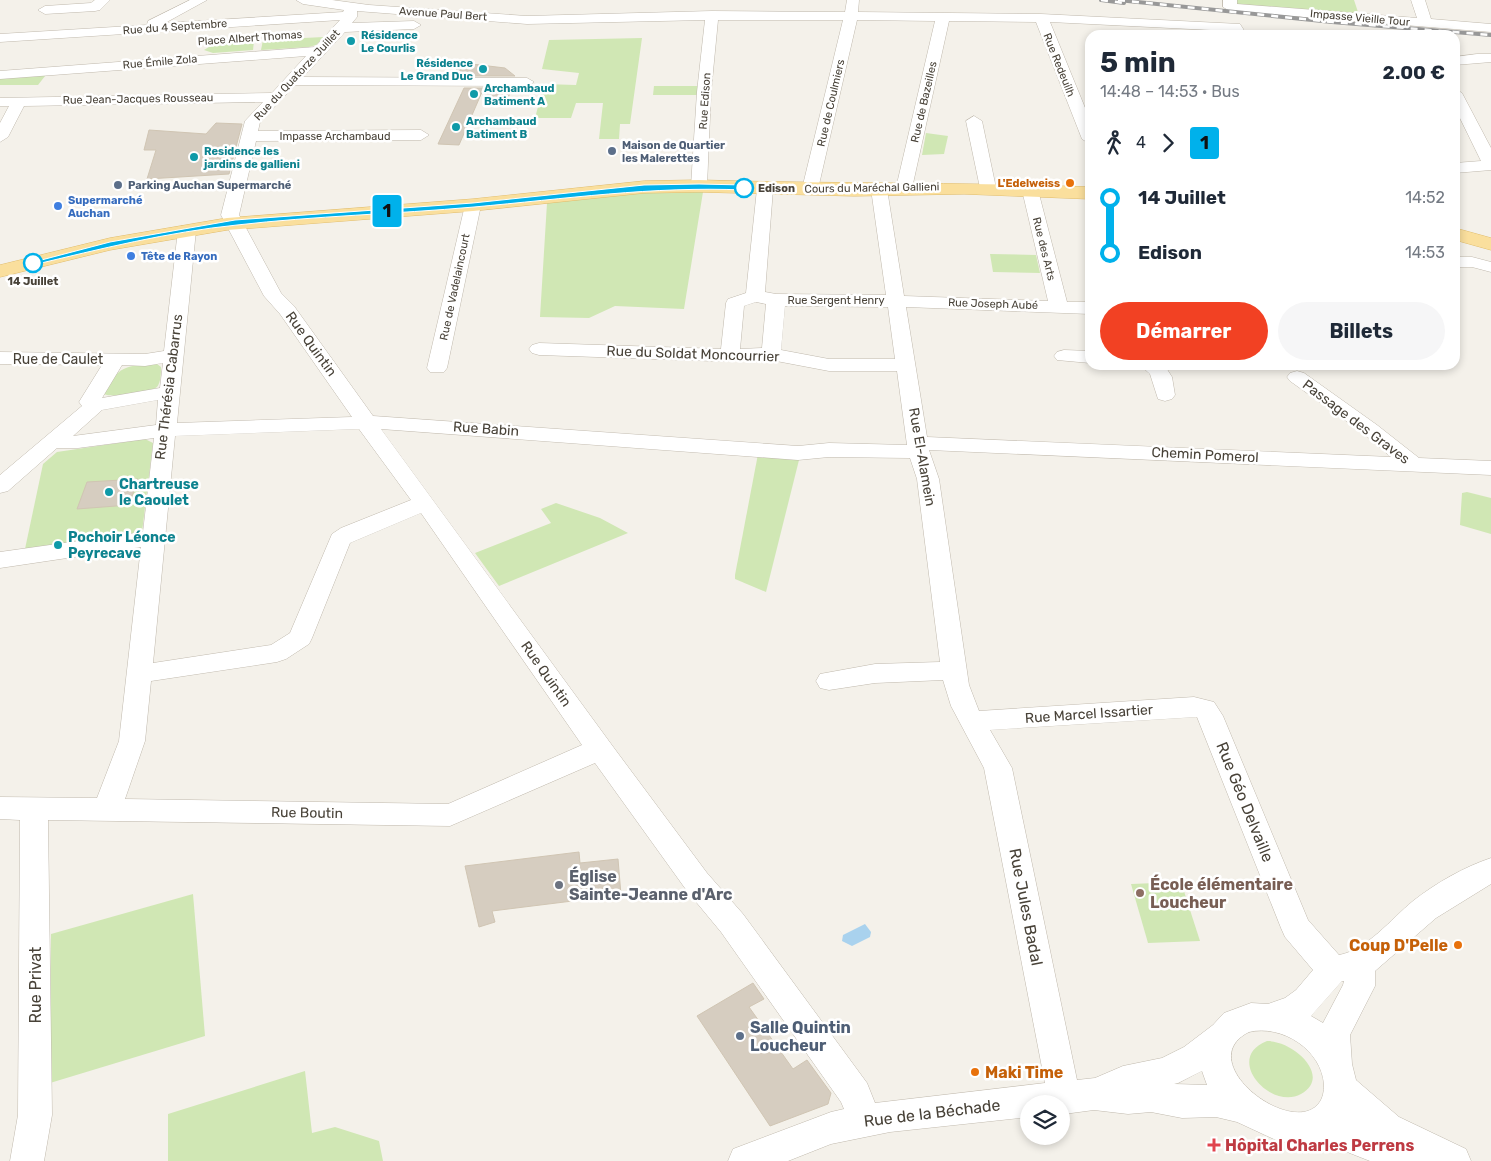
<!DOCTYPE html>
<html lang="fr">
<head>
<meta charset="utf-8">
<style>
  :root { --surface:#fff; --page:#f6f6f7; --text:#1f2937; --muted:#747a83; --accent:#f24123 }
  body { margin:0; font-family:Rubik,sans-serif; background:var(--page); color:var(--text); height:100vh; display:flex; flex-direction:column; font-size:19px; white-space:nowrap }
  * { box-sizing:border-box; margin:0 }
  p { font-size:16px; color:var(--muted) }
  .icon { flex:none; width:28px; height:28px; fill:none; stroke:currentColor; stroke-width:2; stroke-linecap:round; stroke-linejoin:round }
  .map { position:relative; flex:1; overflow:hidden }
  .side { position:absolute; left:1085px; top:30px; width:375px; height:340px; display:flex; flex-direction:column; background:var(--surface); border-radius:15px; box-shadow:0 2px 8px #0003 }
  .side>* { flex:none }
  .badge { padding:0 10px; border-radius:4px; font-size:18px; line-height:32px }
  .buttons { position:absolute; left:1020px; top:1095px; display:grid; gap:10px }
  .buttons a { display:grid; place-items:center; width:50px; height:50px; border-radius:50%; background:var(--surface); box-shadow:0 2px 8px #0003; font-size:25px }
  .map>.badge { position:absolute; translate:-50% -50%; box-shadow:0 0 0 2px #fff }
  .legs { display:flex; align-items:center; gap:8px; height:55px; padding:0 15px; font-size:16px }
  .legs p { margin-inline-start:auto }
  .overview { display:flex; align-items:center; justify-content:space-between; height:85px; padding:0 15px }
  h1 { font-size:28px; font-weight:700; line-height:38px }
  .button { display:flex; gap:10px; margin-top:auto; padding:10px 15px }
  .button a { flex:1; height:58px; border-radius:30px; background:var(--accent); color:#fff; font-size:20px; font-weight:700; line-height:58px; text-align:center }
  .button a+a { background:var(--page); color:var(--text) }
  ul { padding:0 15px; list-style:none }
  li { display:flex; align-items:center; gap:18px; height:55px; font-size:19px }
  li i { display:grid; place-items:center; width:8px; height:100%; margin:0 6px; background:currentColor }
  li i::after { content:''; width:12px; height:12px; margin:-6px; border:4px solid; border-radius:50%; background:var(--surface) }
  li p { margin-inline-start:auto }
  li:first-child i { background:linear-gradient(#0000 50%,currentColor 0) }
  li:last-child i { background:linear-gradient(currentColor 50%,#0000 0) }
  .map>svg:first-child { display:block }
  .green { fill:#d0e7b4 }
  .water { fill:#a9d2ee }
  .building { fill:#d6cdc0; stroke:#d0c5b3 }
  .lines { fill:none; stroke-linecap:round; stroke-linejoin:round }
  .minor-casing { stroke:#c0b9ad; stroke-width:1 }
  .major-casing { stroke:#e0bc6c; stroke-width:1 }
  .minor { fill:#fff; fill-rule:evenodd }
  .major { fill:#fadf9d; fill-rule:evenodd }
  .rail-casing { stroke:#989898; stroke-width:4 }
  .rail { stroke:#fff; stroke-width:2.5; stroke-dasharray:7; stroke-linecap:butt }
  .line-1 { fill:#00b1eb; stroke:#fff }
  .culture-dot { fill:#0f9aa8; stroke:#fff; stroke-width:2 }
  .service-dot { fill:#5c6f8a; stroke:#fff; stroke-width:2 }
  .food-dot { fill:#e8710a; stroke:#fff; stroke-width:2 }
  .stop-1-dot { fill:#fff; stroke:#00b1eb; stroke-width:2.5 }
  .shop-dot { fill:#3f7fe0; stroke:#fff; stroke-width:2 }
  .worship-dot { fill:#6b7280; stroke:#fff; stroke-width:2 }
  .education-dot { fill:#8d6e63; stroke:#fff; stroke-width:2 }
  .health-dot { fill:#e0444e; stroke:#fff; stroke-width:2 }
  .labels { text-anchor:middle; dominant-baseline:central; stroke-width:5; stroke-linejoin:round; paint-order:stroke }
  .far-street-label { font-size:11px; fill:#484238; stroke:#fff }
  .far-culture-label { font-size:11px; font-weight:bold; fill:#0d838f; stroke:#fff; text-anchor:start }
  .far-service-label { font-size:11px; font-weight:bold; fill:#4e5e75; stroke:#fff; text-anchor:start }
  .far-food-label { font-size:11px; font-weight:bold; fill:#c56008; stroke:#fff; text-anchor:end }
  .far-stop-label { font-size:11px; font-weight:bold; fill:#484238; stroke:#fff; text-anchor:start }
  .far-shop-label { font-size:11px; font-weight:bold; fill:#366cbe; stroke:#fff; text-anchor:start }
  .street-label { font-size:14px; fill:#484238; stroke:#fff }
  .culture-label { font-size:14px; font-weight:bold; fill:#0d838f; stroke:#fff; text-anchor:start }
  .near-street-label { font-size:16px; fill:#484238; stroke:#fff }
  .near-worship-label { font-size:16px; font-weight:bold; fill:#5b616d; stroke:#fff; text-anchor:start }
  .near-education-label { font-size:16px; font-weight:bold; fill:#785e54; stroke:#fff; text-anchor:start }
  .near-food-label { font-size:16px; font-weight:bold; fill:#c56008; stroke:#fff; text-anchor:end }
  .near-service-label { font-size:16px; font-weight:bold; fill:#4e5e75; stroke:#fff; text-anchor:start }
  .near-health-label { font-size:16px; font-weight:bold; fill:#be3a42; stroke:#fff; text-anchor:start }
</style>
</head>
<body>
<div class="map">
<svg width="1491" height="1161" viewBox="0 0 1491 1161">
  <rect width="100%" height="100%" fill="#f4f1ea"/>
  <g class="green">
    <path d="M1236,0H1354L1359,15L1236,6Z"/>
    <path d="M324,37L316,45L309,47L261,50L263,40Z"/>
    <path d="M642,38L630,124H620L619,139H599L603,103H576L571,118H535L544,84L576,85L579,73L542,69L549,40Z"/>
    <path d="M254,41L253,50L213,53L204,50L214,44Z"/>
    <path d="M49,71L38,85H0V76Z"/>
    <path d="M654,86H698V95H653Z"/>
    <path d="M926,133L948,136L944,154L922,155Z"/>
    <path d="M684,191L703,192L684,309L615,306L589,318L540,317L547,203L622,193Z"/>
    <path d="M990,254L1036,255L1040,273L993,272Z"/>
    <path d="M157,364L161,367C161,373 161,382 157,387C150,393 109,399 102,393C119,366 126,365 157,364Z"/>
    <path d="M145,439L153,443L142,532L25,549L43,464L57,452Z"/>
    <path d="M758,454L800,456L766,592L735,579V575Z"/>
    <path d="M1467,492L1491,498V534L1460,525L1462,493Z"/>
    <path d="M556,503L600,518L628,533L499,586L475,553L551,523L541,509Z"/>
    <path d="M1181,882L1200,941L1148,943L1131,884Z"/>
    <path d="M193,894L205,1036L50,1083L51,934Z"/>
    <path d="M1267,1041C1295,1041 1332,1077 1301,1094C1271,1111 1223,1058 1267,1041Z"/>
    <path d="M305,1071L312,1133L335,1127L379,1141L383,1161H168V1114Z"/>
  </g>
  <path class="water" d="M865,924L871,932L870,937L852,946L842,941L843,935Z"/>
  <g class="building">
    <path d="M447,61L505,68L515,76H464Z"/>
    <path d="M464,88H512L508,98L489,97L482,92L459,145L438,144Z"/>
    <path d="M216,123L242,124L229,174L147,179L156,150H144L149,130L206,134Z"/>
    <path d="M138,479L129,505L77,509L87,482Z"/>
    <path d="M579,852L580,863L618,859L621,895L492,911L495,922L479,927L465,866Z"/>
    <path d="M753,983L764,999L749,1007L793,1069L807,1060L831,1093L828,1104L770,1126L697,1016Z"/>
  </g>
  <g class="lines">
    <defs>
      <g id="minor">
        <path d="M95,0H110L100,10L95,11L45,14L38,10L45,6L91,3Z"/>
        <path d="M190,0H207L165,23L343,12L344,10L303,4L296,0H332L369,5L527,16L712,11L845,12L847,0H859L858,12L1041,14L1240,24L1247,35H1233L1231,31L1050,22L1090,120V144L1082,139L1036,22L949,21L912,188L910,192H898L896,188L935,21L857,20L818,189L816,193H804L802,189L843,20H718L711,92L707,186L705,190H693L691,186L697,92L705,20L527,24L357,11V17L352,23L414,21L421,25L414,29L345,32L303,77L527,78L534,82L527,86L295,85L260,122L258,131L421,130L429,135L421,140L256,141L239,215L281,293L294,306L373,416L798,446L829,443L907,445L897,371H829L771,360L714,361L539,355L532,353L529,349L532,345L539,343L721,349L726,303L728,299L746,293L757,189L759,185H771L773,189L765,292L776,294L886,295L871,189L873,185H885L887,189L904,296L1048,301L1022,190L1024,186H1036L1038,190L1067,302H1090V314L906,307L927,437L1391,457L1363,433L1290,381L1287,377L1290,373L1297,371L1304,373L1377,425L1419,458L1491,461V475L929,450L939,479L969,685L979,711L1194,697L1214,702L1223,716L1308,920L1339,955C1367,950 1391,919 1413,901C1436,883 1464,867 1491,858V884L1436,918L1375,971V986L1350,1035L1352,1064L1356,1080L1399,1117L1466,1149L1471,1161H1370L1337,1148L1309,1142L1300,1144L1278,1141L1237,1122L1216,1117L1182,1118L1151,1112L1128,1114L1094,1110L1064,1114L1061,1113V1104H1029V1117L890,1132L831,1144L788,1161H728L733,1149L831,1112L844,1109L841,1102L721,932L687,891L595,763L450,826L48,820L52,1115L44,1161H10L18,1115L20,820L0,819V797L97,798L119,741L141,547L0,568V552L143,532L154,438L78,448H57L8,491L0,493V475L82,406L79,402L102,365L0,364V352L145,354L164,351L178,230L181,226H193L196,230L177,423L352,417L280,314L264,296L221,215L245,121L263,102L24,106L8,137L0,142V123L9,106H0V98L272,93L306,56L0,79V71L315,47L340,20L0,42V34L147,25L148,21ZM756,302L766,304L762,348L740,349L744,306ZM785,306L888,307L895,359H829L781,350ZM163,363L160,388L102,398L122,365L145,366ZM158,400L156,425L73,436L102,410ZM359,429L411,500L341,528L332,534L290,633L271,645L153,663L175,436ZM381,429L798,460L829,457L910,458L917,479L940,662L875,664L820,674L816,681L820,688L829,690L875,683L943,680L951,706L984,768L1045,1083L875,1103L867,1083L743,914L707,873L614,748ZM421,513L582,745L448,804L125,799L145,741L151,681L277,662L286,659L309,644L312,638L350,543ZM1197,717L1281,928L1285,937L1313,970L1296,990L1285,998L1268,1004L1251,1003L1224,1013L1213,1025L1184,1047L1162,1058L1123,1066L1095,1078L1077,1080L1012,768L990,730ZM1342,981H1344L1343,985L1323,1023L1311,1016ZM1249,1032C1282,1024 1322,1050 1324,1085C1324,1091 1323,1098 1319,1103C1292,1139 1190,1061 1249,1032ZM1202,1071L1207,1085L1174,1084L1178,1083Z"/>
        <path d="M1223,0H1237V4L1417,18L1411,0H1425L1431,19L1491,24V32L1230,11L1223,7Z"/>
        <path d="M1477,54H1491V62L1455,65V57Z"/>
        <path d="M1455,89L1462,93L1491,148V170L1455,173V163L1481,161L1455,108Z"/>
        <path d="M974,116L982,121L996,188L994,192H982L980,188L966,121Z"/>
        <path d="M473,200L479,201L481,205L447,368L444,372H430L427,368L465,205L467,201Z"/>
        <path d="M1455,257H1472L1491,262V272L1472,267H1455Z"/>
        <path d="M1064,350L1090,351V363L1057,360L1054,356L1057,352Z"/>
        <path d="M1140,365L1165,366L1172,377L1175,395L1172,399L1165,401L1158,399L1150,374Z"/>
      </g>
      <g id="major">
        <path d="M699,180C829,184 960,182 1090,187V199L964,194L854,196L699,192L644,193L473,211L227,230L110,250L0,277V265L110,238L227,218L473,199L644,181Z"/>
        <path d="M1455,228L1491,238V250L1455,240Z"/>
      </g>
    </defs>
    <use href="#minor" class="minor-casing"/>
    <use href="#major" class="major-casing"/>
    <use href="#minor" class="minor"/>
    <use href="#major" class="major"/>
    <defs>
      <g id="rail">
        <path d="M1101,0L1124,3"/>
        <path d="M1118,0L1332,22L1491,35"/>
      </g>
    </defs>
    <use href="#rail" class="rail-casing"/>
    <use href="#rail" class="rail"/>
  </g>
  <path class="line-1" d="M699,184L744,185L748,188L744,190C653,186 564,199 474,207C395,214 315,216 237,225C168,232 100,249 33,265L30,263L110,242L235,220L473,203L644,185Z"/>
  <g class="culture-dot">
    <circle cx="351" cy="41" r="5"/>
    <circle cx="483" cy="69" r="5"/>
    <circle cx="474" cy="94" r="5"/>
    <circle cx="456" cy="127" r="5"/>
    <circle cx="194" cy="157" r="5"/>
    <circle cx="109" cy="492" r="5"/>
    <circle cx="58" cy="545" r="5"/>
  </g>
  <g class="service-dot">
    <circle cx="612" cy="151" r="5"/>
    <circle cx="118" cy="185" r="5"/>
    <circle cx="740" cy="1036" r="5"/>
  </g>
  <g class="food-dot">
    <circle cx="1070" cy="183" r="5"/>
    <circle cx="1458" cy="945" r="5"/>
    <circle cx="975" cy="1072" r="5"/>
  </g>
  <g class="stop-1-dot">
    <circle cx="744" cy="188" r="9"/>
    <circle cx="33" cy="263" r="9"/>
  </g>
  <g class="shop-dot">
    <circle cx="58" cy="206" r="5"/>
    <circle cx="131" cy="256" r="5"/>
  </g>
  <circle class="worship-dot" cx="559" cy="885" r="5"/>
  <circle class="education-dot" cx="1140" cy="893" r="5"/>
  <path class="health-dot" d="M1211.5 1137.5h5v5h5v5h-5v5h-5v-5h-5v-5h5z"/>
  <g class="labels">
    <g class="far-street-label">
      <text transform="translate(443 14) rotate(4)">Avenue Paul Bert</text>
      <text transform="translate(1360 18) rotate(5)">Impasse Vieille Tour</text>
      <text transform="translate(175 27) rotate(-4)">Rue du 4 Septembre</text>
      <text transform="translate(250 38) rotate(-4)">Place Albert Thomas</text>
      <text transform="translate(160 62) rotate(-5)">Rue Émile Zola</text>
      <text transform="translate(1059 65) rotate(68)">Rue Redeuilh</text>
      <text transform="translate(297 75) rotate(-47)">Rue du Quatorze Juillet</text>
      <text transform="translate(138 99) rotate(-1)">Rue Jean-Jacques Rousseau</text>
      <text transform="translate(705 101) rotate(-86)">Rue Edison</text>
      <text transform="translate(924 102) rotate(-77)">Rue de Bazeilles</text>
      <text transform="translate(831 103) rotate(-77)">Rue de Coulmiers</text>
      <text x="335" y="136">Impasse Archambaud</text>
      <text transform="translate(872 188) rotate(-1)">Cours du Maréchal Gallieni</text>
      <text transform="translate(1044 249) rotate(76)">Rue des Arts</text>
      <text transform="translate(455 287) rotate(-78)">Rue de Vadelaincourt</text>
      <text x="836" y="300">Rue Sergent Henry</text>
      <text transform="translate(993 304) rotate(2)">Rue Joseph Aubé</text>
    </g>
    <g class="far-culture-label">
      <text x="361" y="35">Résidence<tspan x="361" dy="13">Le Courlis</tspan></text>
      <text x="473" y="63" text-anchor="end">Résidence<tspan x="473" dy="13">Le Grand Duc</tspan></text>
      <text x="484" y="88">Archambaud<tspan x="484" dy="13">Batiment A</tspan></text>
      <text x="466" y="121">Archambaud<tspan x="466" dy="13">Batiment B</tspan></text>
      <text x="204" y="151">Residence les<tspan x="204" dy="13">jardins de gallieni</tspan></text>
    </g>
    <g class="far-service-label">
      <text x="622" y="145">Maison de Quartier<tspan x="622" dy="13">les Malerettes</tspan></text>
      <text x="128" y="185">Parking Auchan Supermarché</text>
    </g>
    <g class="far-food-label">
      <text x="1060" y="183">L'Edelweiss</text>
    </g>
    <g class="far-stop-label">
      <text x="758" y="188">Edison</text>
      <text x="33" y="281" text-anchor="middle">14 Juillet</text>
    </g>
    <g class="far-shop-label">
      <text x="68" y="200">Supermarché<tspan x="68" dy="13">Auchan</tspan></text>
      <text x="141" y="256">Tête de Rayon</text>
    </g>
    <g class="street-label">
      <text transform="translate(311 344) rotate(54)">Rue Quintin</text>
      <text transform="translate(693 354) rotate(2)">Rue du Soldat Moncourrier</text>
      <text x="58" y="359">Rue de Caulet</text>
      <text transform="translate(169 387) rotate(-83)">Rue Thérésia Cabarrus</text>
      <text transform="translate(1356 422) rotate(37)">Passage des Graves</text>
      <text transform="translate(486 429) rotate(4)">Rue Babin</text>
      <text transform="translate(1205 455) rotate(3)">Chemin Pomerol</text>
      <text transform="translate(922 457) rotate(80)">Rue El-Alamein</text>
      <text transform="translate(546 674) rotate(55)">Rue Quintin</text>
      <text transform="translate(1089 714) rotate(-4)">Rue Marcel Issartier</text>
      <text transform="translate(307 813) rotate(1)">Rue Boutin</text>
    </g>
    <g class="culture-label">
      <text x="119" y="484">Chartreuse<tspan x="119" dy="16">le Caoulet</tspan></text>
      <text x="68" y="537">Pochoir Léonce<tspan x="68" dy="16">Peyrecave</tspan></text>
    </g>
    <g class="near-street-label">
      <text transform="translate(1245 802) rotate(68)">Rue Géo Delvaille</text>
      <text transform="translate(1026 907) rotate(79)">Rue Jules Badal</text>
      <text transform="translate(35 985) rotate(-90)">Rue Privat</text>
      <text transform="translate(932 1113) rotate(-7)">Rue de la Béchade</text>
    </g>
    <g class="near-worship-label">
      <text x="569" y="876">Église<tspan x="569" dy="18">Sainte-Jeanne d'Arc</tspan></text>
    </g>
    <g class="near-education-label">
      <text x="1150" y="884">École élémentaire<tspan x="1150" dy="18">Loucheur</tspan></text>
    </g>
    <g class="near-food-label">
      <text x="1448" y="945">Coup D'Pelle</text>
      <text x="985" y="1072" text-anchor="start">Maki Time</text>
    </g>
    <g class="near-service-label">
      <text x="750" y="1027">Salle Quintin<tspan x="750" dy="18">Loucheur</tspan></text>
    </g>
    <g class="near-health-label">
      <text x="1225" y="1145">Hôpital Charles Perrens</text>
    </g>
  </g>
</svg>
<div class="buttons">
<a><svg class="icon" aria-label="layers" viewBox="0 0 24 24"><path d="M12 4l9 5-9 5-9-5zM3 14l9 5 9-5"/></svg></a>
</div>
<b class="badge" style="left:387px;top:211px;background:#00b1eb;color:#111">1</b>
<section class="side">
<div class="overview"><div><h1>5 min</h1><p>14:48 – 14:53 · Bus</p></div><b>2.00 €</b></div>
<div class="legs"><svg class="icon" aria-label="walk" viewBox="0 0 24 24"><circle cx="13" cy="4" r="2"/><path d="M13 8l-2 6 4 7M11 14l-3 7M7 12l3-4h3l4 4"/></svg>4<svg class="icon" aria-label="forward" viewBox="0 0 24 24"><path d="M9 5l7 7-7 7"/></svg><b class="badge" style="background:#00b1eb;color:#111">1</b></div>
<ul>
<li><i style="color:#00b1eb"></i><b>14 Juillet</b><p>14:52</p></li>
<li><i style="color:#00b1eb"></i><b>Edison</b><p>14:53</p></li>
</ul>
<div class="button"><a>Démarrer</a><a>Billets</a></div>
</section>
</div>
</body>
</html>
